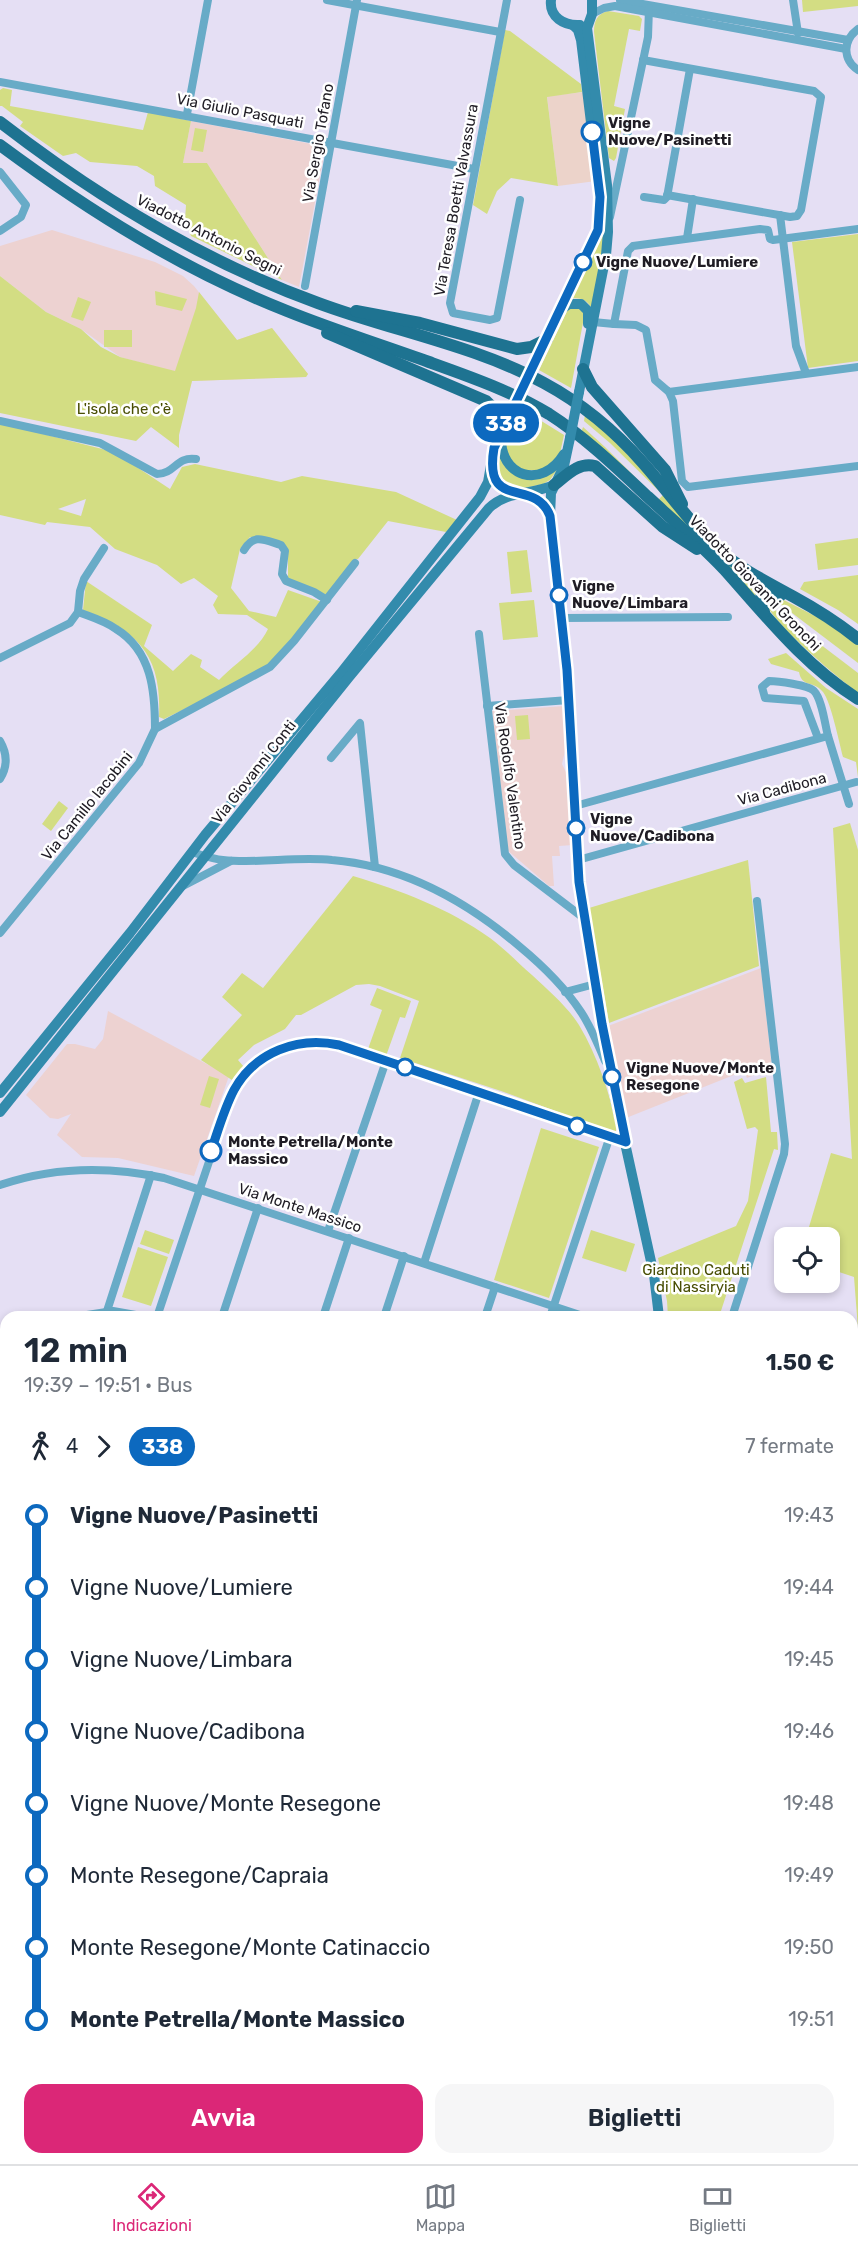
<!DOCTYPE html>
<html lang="it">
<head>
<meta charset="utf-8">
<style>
  :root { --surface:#fff; --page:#f6f6f7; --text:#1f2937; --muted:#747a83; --line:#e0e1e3; --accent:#db2777 }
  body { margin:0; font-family:Rubik,sans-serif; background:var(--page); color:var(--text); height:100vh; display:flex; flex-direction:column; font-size:22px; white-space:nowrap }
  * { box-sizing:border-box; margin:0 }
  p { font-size:20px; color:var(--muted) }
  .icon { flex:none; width:33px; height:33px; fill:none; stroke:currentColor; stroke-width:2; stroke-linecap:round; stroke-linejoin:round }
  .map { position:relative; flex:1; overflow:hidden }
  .drawer { position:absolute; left:0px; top:1311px; width:858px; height:854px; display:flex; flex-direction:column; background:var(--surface); border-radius:18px 18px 0 0; box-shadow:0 3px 9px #0003 }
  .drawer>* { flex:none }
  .badge { padding:0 12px; border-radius:20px; font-size:21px; line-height:39px }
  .tools { position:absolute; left:774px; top:1227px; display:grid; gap:12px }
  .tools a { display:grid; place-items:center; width:66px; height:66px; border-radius:12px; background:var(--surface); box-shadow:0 3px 9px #0003; font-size:30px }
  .map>.badge { position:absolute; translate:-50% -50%; box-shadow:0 0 0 3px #fff }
  .legs { display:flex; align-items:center; gap:9px; height:66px; padding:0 24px; font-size:20px }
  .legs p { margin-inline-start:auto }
  .overview { display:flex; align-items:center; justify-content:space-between; height:102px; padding:0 24px }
  h1 { font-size:33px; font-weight:600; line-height:45px }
  .primary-button { display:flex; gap:12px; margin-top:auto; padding:12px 24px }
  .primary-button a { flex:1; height:69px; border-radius:18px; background:var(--accent); color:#fff; font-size:24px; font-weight:600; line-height:69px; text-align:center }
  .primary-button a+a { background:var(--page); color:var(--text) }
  ul { padding:0 24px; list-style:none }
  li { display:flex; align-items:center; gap:21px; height:72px; font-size:22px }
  li i { display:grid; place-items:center; width:9px; height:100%; margin:0 8px; background:currentColor }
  li i::after { content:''; width:15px; height:15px; margin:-8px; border:4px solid; border-radius:50%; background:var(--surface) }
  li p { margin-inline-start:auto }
  li:first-child i { background:linear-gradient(#0000 50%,currentColor 0) }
  li:last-child i { background:linear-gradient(currentColor 50%,#0000 0) }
  .menu { display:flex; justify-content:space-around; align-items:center; height:84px; border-top:2px solid var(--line); background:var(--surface); font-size:16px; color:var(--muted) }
  .menu a { display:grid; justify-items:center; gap:3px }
  .menu .current { color:var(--accent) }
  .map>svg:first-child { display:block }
  .commercial { fill:#ecd3ca }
  .education { fill:#edd2d1 }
  .green { fill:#d3dd83; fill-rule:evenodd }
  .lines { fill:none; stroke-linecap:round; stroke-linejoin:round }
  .street { stroke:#68abc7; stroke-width:8 }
  .secondary { stroke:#338bac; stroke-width:10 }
  .primary { stroke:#1e7391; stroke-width:12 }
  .secondary-bridge { stroke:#338bac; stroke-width:10 }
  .line-1-casing { stroke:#fff; stroke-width:14 }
  .line-1 { stroke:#0c69bf; stroke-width:9 }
  .stop-1-dot { fill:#fff; stroke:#0c69bf; stroke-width:3 }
  .labels { text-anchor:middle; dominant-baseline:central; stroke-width:5; stroke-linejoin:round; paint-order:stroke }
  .street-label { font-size:15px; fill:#1f1c24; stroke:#fff }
  .stop-label { font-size:15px; font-weight:bold; fill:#1f1c24; stroke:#fff; text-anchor:start }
  .park-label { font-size:15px; fill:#484d03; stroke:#fff }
</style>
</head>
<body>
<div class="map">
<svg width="858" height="2164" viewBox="0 0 858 2164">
  <rect width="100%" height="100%" fill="#e5dff4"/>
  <path class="commercial" d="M585,92L596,181L558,186L547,96Z"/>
  <g class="education">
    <path d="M191,121L317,145L315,158L323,160L299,287L282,280L207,163H183Z"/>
    <path d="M52,230L155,262L183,276L194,286L237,340L272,328L308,374L306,377L192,381L189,392L175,372L120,357L81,329L46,312L0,276V246Z"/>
    <path d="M564,706L566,747L562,764L566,772L573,845L559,846L560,856H552L554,886H549L507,850L492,711Z"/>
    <path d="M761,968L772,1068L747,1078L744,1071L626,1118L608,1026Z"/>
    <path d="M108,1011L229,1076L194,1176L118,1158L82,1157L57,1135L71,1114L58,1119L50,1118L26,1095L67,1044H75L95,1049L103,1039Z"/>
  </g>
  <g class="green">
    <path d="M802,0H858V6L803,12Z"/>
    <path d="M608,11L639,16L642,19L640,31L629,29L614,106L625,109L616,158L614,161L609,158L594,32C594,21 597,14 608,11Z"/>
    <path d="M505,30L510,31L581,84L582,92L547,97L558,186L511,178L497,191L487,214L473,205Z"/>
    <path d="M3,88L12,90L10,106L143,130L148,112L191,121L183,163H207L282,280L191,236L185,220L186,205L155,186L154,176L137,166L90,162L76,153L63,156L20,126L23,122L2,106H0V90Z"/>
    <path d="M195,128L207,130L203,152L191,150Z"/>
    <path d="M605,213L604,239L592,309C587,299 579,297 568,299Z"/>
    <path d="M858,234V361L808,368L792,242Z"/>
    <path d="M0,276L46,312L81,329L101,347L120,357L175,371L196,308L199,292L237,340L272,328L308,374L306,377L192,381L179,435V448L151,427L136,441L0,413Z"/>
    <path d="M155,291L187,299L182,311L156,305Z"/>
    <path d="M78,297L91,302L83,321L71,317Z"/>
    <path d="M574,306L583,311L584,317L571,388L539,370L567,311Z"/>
    <rect x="104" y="330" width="28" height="17"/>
    <path d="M522,409L564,435L559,458L546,470H520C517,466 510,460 508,455C501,439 514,422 522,409Z"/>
    <path d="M585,415L608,434L659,488L764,585L757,591L754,598L581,433L583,427L605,447L658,500L663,495L610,443L584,421Z"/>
    <path d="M0,423L114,452L170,489L182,467L195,464L281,482L302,476L396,492L457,520L446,532L388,521L358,559H355L326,596L288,579V549L261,537H250L240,549L231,588L249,611L276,617L288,590L322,602L299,631L262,671L164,719L159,717C162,655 138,631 83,610L86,581L152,625L144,646L173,671L191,654L202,660L200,667L219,680C235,663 259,649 268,629L247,615L218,614L213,605L218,596L194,578L181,584L157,565L115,549L90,527L47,522L45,525L0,515ZM86,499L81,516L58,509Z"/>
    <path d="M498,453L514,474L559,467L550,480L543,484L520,489L507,486L497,473Z"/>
    <path d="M858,538V565L818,570L815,544Z"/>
    <path d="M527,550L532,592L511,594L507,552Z"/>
    <path d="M858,575V624L838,610L800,589L804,582Z"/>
    <path d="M774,595L819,618L858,644V663L771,597Z"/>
    <path d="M534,600L538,637L503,640L499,603Z"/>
    <path d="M766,603L858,673V693C837,677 774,625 766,603Z"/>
    <path d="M786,653L826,688L858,709V777L856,762L843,757C839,742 831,702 823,692C813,680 802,688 799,672L771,664L768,659Z"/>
    <path d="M528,715L530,739L517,740L515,716Z"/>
    <path d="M59,801L68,808L51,831L42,824Z"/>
    <path d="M850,823L858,850V1329L854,1277L830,1269V1238L806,1237L831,1153L852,1159L833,828Z"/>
    <path d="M748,860L759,966L609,1023L589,908Z"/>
    <path d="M353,876C402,891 448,908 490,938C505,949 518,963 532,975C548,990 567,1006 579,1025C598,1057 609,1091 617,1128L615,1133L501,1091L400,1058L419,1001L380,986L369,984L356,985L301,1015H296L285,1029L254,1045L238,1060L244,1067L232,1080L201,1060L242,1015L222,997L242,973L263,988Z"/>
    <path d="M377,988L411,1001L405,1018L400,1017L386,1056L368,1049L382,1010L370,1005Z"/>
    <path d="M209,1076L219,1079L210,1108L200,1105Z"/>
    <path d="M766,1077L771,1132H777L778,1150L774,1149L719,1317H668L667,1301L658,1258L736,1226L748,1201L758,1130L755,1127L747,1129L734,1082L742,1078L745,1083Z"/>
    <path d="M541,1128L599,1147L549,1298L494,1280Z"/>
    <path d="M145,1230L174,1240L169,1254L140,1244Z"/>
    <path d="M591,1230L635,1244L626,1272L582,1258Z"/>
    <path d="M138,1247L168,1257L151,1306L122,1297Z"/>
  </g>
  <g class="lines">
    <g class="street">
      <path d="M327,0L500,32"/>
      <path d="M507,0L450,303L453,313L490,320L497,318L520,200"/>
      <path d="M620,0L848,40"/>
      <path d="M793,0L798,33"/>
      <path d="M592,14L604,8L615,6L846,49"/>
      <path d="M858,29C843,40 842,59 858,70"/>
      <path d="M643,60L814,91L821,97L801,210L797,216L790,217L667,195"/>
      <path d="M0,82L474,169"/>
      <path d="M187,114L208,0"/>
      <path d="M0,172L26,205L21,217L0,231"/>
      <path d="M644,197L664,200L667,197L690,69"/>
      <path d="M780,215L796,346L806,373"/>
      <path d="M610,217L648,37L649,8"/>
      <path d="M858,229L773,240L770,239L768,230L760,229L633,246L628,251L614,324L636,325L646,330L655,380L669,392L858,367"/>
      <path d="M687,238L693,199"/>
      <path d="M305,286L357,0"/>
      <path d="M593,322L614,324"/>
      <path d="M669,392L673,401L682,481L688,487L858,466"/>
      <path d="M0,421L100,443L157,474C175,474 176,456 196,459"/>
      <path d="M244,550C254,533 264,540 281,545L285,551L282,574L286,581L314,592L327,600"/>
      <path d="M78,612C91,617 105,621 116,629C152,651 155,692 155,729"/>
      <path d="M562,618L728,617"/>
      <path d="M479,634L505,854L514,865L585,919"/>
      <path d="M0,658L70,623L78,612L80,591L84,579L104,548"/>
      <path d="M487,706L569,700"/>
      <path d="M828,736L849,804"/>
      <path d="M0,741C7,753 8,766 0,779"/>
      <path d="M331,758L360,723L375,867"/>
      <path d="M575,806L828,736C825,725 822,699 814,691C809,685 777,681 769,681L762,687L765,698L804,701L818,738"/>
      <path d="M192,852C202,855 212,859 223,860C259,864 296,856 332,860C404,866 465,900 519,946C542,965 564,986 581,1012C591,1027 598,1044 605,1061"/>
      <path d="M578,860L856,782"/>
      <path d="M183,886L231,861"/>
      <path d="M0,933L139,763L155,729L270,667L294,641L355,563"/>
      <path d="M565,992L595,984"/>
      <path d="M0,1185C53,1167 109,1166 164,1178L586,1317"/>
      <path d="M328,1231L386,1061"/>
      <path d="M424,1263L479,1092"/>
      <path d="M107,1311L151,1175"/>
      <path d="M74,1317L113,1311L147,1317"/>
      <path d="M157,1317L231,1096C251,1054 295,1036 339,1045L626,1142"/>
      <path d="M222,1317L258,1208"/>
      <path d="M323,1317L349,1238"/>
      <path d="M384,1317L404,1256"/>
      <path d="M485,1317L495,1287"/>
      <path d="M550,1317L610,1136"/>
      <path d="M732,1317L784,1154L785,1144L757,901"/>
      <path d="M0,1383L6,1371"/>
      <path d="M852,1404L858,1406"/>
      <path d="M0,1542L6,1543"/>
      <path d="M852,1566L858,1569"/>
      <path d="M0,1725H6"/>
      <path d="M852,1897L858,1894"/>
      <path d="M0,1903L6,1906"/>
      <path d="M852,1954L858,1966"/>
      <path d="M852,2004L858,2003"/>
      <path d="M852,2050L858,2049"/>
      <path d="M0,2113L6,2106"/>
      <path d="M0,2157L21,2164"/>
      <path d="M432,2158L440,2164"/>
      <path d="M211,2164H218"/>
      <path d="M310,2164L334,2158"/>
      <path d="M473,2164L475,2158"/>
      <path d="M543,2164L549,2158"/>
      <path d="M796,2164L797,2158"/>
    </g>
    <g class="secondary">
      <path d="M551,0C549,17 564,26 580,25"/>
      <path d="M559,311L569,304H581L588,311V324"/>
      <path d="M534,365L594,240L600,221V197L581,40L578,30L573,25"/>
      <path d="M579,392L606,255L608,232L607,185L587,28L592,14V0"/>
      <path d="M501,435C499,478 542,490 564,454"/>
      <path d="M570,438L564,466L551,493L550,516L567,670L580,887L602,1024L616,1102L654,1275L659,1317"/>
      <path d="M492,470C501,504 535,484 549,513"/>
      <path d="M0,1093L130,933L205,835L340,674L480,497L488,482L494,448L512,409"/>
      <path d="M0,1112L349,677L489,508C506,491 532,495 554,485"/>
      <path d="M0,1392L6,1394"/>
      <path d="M0,1405L6,1408"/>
      <path d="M852,1700L858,1691"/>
      <path d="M0,1994L6,1986L4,1954L6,1933"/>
      <path d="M0,2010L6,1998"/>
      <path d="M0,2026L6,2033"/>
      <path d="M0,2047L6,2053"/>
      <path d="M852,2091L858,2088"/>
      <path d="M47,2164L48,2158"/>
      <path d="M61,2164L62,2158"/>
      <path d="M648,2164V2158"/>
      <path d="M660,2164L662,2158"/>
    </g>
    <g class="primary">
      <path d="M0,122C97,197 202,261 318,303C393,331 474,345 544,383C581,403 615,431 643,463C669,492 691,525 720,551C742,570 769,583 794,597C816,609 838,623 858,639"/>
      <path d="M0,145C89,211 183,270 287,311C334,330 382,345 429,362C471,377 511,391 549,414C585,437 617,468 648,497C674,521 700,544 724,569C766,616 804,665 858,699"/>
      <path d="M356,311L420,323L517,349L531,347L547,339"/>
      <path d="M327,333L486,401C501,413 497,432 494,448"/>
      <path d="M583,369L592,387L665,470L682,504"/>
      <path d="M554,485C567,475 578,462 595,466L663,527L697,549"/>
      <path d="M764,612L760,603L762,593L769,591L781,595"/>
      <path d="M0,1792L6,1793"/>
      <path d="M0,1809H6"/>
      <path d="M852,2022H858"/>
      <path d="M852,2039H858"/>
    </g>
    <g class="secondary-bridge">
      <path d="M512,409L534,365"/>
      <path d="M570,438L579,392"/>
    </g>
  </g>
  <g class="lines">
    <defs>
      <path id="line-1" d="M211,1151C218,1131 224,1109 234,1090C255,1052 298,1036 339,1045L626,1142L602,1024L579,882L567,670L550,516C535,476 483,513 494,448L598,230L600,197L592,132"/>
    </defs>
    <use href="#line-1" class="line-1-casing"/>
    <use href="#line-1" class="line-1"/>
  </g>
  <g class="stop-1-dot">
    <circle cx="592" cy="132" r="10"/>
    <circle cx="583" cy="262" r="8"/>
    <circle cx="559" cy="595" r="8"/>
    <circle cx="576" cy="828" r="8"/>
    <circle cx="405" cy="1067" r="8"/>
    <circle cx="612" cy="1077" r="8"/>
    <circle cx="577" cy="1126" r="8"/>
    <circle cx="211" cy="1151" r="10"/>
  </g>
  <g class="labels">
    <g class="street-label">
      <text transform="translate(240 111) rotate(11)">Via Giulio Pasquati</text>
      <text transform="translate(318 143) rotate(-80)">Via Sergio Tofano</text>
      <text transform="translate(456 200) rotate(-80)">Via Teresa Boetti Valvassura</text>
      <text transform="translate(209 235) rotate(27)">Viadotto Antonio Segni</text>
      <text transform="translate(755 583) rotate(46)">Viadotto Giovanni Gronchi</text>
      <text transform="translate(254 772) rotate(-52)">Via Giovanni Conti</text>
      <text transform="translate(510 776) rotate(82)">Via Rodolfo Valentino</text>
      <text transform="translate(782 789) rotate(-15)">Via Cadibona</text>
      <text transform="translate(87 806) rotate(-51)">Via Camillo Iacobini</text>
      <text transform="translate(300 1208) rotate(18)">Via Monte Massico</text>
    </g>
    <g class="stop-label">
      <text x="608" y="123">Vigne<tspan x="608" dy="17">Nuove/Pasinetti</tspan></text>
      <text x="596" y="262">Vigne Nuove/Lumiere</text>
      <text x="572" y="586">Vigne<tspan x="572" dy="17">Nuove/Limbara</tspan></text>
      <text x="590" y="819">Vigne<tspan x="590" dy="17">Nuove/Cadibona</tspan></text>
      <text x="626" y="1068">Vigne Nuove/Monte<tspan x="626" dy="17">Resegone</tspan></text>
      <text x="228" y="1142">Monte Petrella/Monte<tspan x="228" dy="17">Massico</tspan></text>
    </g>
    <g class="park-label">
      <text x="124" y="409">L'isola che c'è</text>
      <text x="696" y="1270">Giardino Caduti<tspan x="696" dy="17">di Nassiryia</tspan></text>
    </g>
  </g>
</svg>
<div class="tools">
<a><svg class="icon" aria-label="locate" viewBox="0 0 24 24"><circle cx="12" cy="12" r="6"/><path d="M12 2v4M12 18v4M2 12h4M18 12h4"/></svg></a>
</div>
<b class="badge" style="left:506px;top:423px;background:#0c69bf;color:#fff">338</b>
<section class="drawer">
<div class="overview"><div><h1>12 min</h1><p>19:39 – 19:51 · Bus</p></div><b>1.50 €</b></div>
<div class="legs"><svg class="icon" aria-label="walk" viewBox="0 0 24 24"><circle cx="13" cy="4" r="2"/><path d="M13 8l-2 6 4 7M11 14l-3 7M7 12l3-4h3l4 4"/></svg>4<svg class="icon" aria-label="forward" viewBox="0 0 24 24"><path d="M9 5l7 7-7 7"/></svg><b class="badge" style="background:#0c69bf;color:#fff">338</b><p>7 fermate</p></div>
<ul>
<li><i style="color:#0c69bf"></i><b>Vigne Nuove/Pasinetti</b><p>19:43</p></li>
<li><i style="color:#0c69bf"></i><span>Vigne Nuove/Lumiere</span><p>19:44</p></li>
<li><i style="color:#0c69bf"></i><span>Vigne Nuove/Limbara</span><p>19:45</p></li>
<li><i style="color:#0c69bf"></i><span>Vigne Nuove/Cadibona</span><p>19:46</p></li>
<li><i style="color:#0c69bf"></i><span>Vigne Nuove/Monte Resegone</span><p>19:48</p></li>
<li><i style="color:#0c69bf"></i><span>Monte Resegone/Capraia</span><p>19:49</p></li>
<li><i style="color:#0c69bf"></i><span>Monte Resegone/Monte Catinaccio</span><p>19:50</p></li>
<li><i style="color:#0c69bf"></i><b>Monte Petrella/Monte Massico</b><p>19:51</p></li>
</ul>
<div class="primary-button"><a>Avvia</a><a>Biglietti</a></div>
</section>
</div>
<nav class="menu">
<a class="current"><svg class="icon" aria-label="directions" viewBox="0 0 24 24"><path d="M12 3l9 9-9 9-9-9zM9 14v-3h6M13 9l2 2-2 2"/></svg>Indicazioni</a>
<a><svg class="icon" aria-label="map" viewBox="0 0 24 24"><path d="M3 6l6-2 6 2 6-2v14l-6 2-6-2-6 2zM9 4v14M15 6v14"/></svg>Mappa</a>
<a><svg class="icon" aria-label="tickets" viewBox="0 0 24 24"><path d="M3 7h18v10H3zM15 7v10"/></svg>Biglietti</a>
</nav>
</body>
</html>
